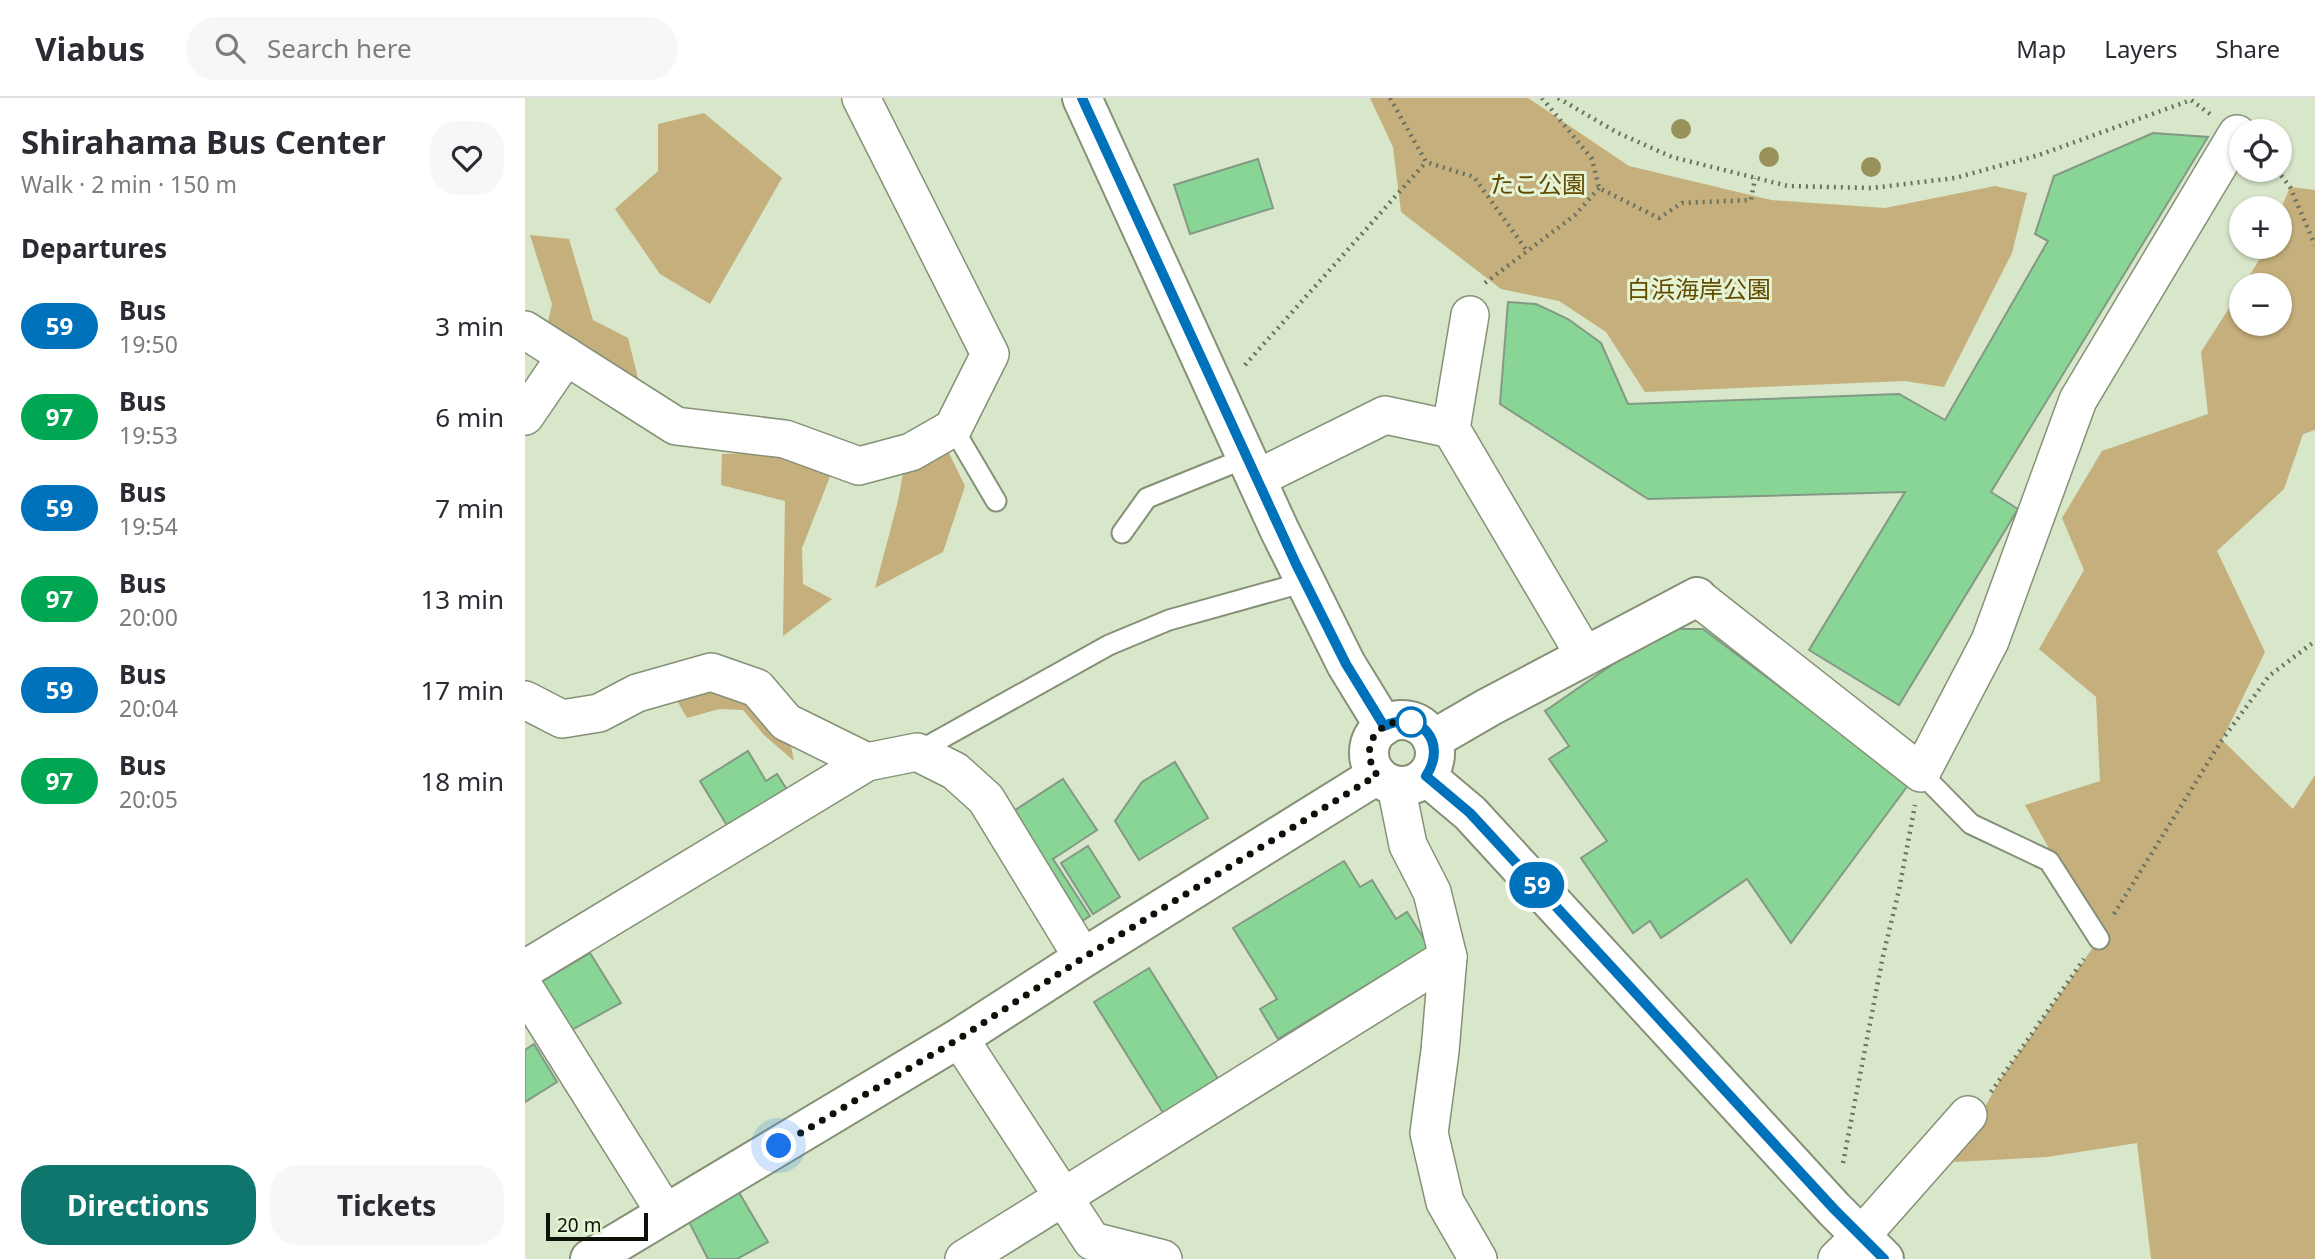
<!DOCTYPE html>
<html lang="en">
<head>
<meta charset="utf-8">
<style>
  :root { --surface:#fff; --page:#f7f7f7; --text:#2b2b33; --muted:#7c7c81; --line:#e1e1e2; --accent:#0f766e }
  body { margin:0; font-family:"Noto Sans","Noto Sans JP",sans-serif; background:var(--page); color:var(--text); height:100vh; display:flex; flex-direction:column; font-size:26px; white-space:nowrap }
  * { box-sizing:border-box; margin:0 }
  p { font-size:23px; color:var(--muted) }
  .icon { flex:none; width:38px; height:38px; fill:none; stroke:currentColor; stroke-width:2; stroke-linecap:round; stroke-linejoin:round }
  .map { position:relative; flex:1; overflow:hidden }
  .sheet { display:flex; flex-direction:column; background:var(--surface); width:525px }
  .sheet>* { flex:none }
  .badge { padding:0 14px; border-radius:23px; font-size:24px; line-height:46px }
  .fabs { position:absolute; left:1704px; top:21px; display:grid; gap:14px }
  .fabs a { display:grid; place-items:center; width:63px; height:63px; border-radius:50%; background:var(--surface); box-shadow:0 2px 5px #0004; font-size:35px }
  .scale { position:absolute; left:21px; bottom:18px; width:102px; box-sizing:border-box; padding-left:7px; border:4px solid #0d1208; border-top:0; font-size:19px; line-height:24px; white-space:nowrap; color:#0d1208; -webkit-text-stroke:5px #e5f3d6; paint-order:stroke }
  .you { position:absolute; width:35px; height:35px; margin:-18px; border:5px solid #fff; border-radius:50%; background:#1a73e8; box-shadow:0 0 0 10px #1a73e833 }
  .map>.badge { position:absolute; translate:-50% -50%; box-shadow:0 0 0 4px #fff }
  h2 { padding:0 21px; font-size:26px; line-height:63px }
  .round { display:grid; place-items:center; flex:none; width:74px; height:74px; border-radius:28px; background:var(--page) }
  .head { display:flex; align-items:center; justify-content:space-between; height:119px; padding:0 21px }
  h1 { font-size:33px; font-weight:700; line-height:52px }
  .primary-button { display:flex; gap:14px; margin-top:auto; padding:14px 21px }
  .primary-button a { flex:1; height:80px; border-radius:28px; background:var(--accent); color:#fff; font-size:28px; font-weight:700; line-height:80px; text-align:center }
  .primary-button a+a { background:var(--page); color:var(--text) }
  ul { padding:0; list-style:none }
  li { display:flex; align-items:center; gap:21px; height:91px; padding:0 21px }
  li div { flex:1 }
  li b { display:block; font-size:26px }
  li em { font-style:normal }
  li .badge { min-width:77px; font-weight:700; text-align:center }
  header { display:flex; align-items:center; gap:42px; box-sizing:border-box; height:98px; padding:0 35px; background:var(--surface); border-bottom:2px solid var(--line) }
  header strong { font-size:33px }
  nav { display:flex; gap:38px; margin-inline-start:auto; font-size:24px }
  .search { width:490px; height:63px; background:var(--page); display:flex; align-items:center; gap:18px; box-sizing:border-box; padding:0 24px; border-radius:28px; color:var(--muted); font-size:26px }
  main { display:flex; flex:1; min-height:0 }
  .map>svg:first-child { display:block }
  .green { fill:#c5af7c }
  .building { fill:#89d596; stroke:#829a85; stroke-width:2 }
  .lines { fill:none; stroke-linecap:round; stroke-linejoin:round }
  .service-casing { stroke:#859177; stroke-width:23 }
  .minor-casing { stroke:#859177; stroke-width:40 }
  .tertiary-casing { stroke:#859177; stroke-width:42 }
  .primary-casing { stroke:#859177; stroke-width:42 }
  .path { stroke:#69725f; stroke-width:4.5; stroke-dasharray:2 5; stroke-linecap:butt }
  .service { stroke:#fff; stroke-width:19 }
  .minor { stroke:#fff; stroke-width:37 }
  .tertiary { stroke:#fff; stroke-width:38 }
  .primary { stroke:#fff; stroke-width:38 }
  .tree { fill:#98915a }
  .line-casing { stroke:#fff; stroke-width:16 }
  .line { stroke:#0072bc; stroke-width:10 }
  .walk { stroke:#0d1208; stroke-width:7; stroke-dasharray:0 12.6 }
  .stop-dot { fill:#fff; stroke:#0072bc; stroke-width:3.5 }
  .labels { text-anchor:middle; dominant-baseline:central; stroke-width:6; stroke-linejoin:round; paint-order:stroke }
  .park-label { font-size:24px; fill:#634b00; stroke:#e5f3d6 }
</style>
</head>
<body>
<header>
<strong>Viabus</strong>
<div class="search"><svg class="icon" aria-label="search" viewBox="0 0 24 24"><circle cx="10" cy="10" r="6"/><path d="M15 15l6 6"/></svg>Search here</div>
<nav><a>Map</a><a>Layers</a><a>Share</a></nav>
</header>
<main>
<section class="sheet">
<div class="head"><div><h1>Shirahama Bus Center</h1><p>Walk · 2 min · 150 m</p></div><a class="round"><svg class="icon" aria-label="heart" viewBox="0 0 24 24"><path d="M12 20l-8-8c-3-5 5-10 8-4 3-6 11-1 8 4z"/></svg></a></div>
<h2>Departures</h2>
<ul>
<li><span class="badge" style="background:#0072bc;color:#fff">59</span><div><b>Bus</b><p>19:50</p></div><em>3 min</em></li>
<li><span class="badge" style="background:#00a651;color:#fff">97</span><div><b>Bus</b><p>19:53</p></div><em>6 min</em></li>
<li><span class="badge" style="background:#0072bc;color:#fff">59</span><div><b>Bus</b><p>19:54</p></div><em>7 min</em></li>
<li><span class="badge" style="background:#00a651;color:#fff">97</span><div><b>Bus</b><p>20:00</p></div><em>13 min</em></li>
<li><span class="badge" style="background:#0072bc;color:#fff">59</span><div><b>Bus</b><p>20:04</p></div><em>17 min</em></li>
<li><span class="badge" style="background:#00a651;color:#fff">97</span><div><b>Bus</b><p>20:05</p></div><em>18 min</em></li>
</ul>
<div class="primary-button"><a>Directions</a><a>Tickets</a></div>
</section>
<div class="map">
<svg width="1790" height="1161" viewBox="0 0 1790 1161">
  <rect width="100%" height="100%" fill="#d8e6c9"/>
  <g class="green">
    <path d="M845,0H1003L1104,68L1246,102L1360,110L1470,88L1502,95L1487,155L1419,289L1380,283L1120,294L1081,234L1034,203L976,191L876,114L868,49Z"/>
    <path d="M179,15L257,80L185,206L135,176L90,111L133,73V26Z"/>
    <path d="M1765,89L1790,92V332L1778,336L1759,391L1692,453L1740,554L1697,642L1768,711L1790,677V1161H1626L1612,1045L1522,1059L1429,1064L1475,982L1574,841L1500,707L1575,683L1571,599L1514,551L1559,472L1537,420L1577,353L1683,316L1676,254L1717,190V226H1755V187H1719L1734,162L1740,149H1755V113Z"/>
    <path d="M5,137L44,141L68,222L103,240L118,300L71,264L23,224L27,206Z"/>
    <path d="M422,351L440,388L418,454L350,490L373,403L379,370Z"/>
    <path d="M257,354L306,376L277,450L278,486L307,501L258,538L260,403L196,387L197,356Z"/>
    <path d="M186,574L261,624L269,663L239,637L218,612L194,611L162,620L146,592Z"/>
  </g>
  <g class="building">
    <path d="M1628,35L1683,39L1466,394L1493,411L1374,607L1284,552L1380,394L1123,401L975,306L983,204L1011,206L1043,221L1076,245L1103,306L1374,296L1420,322L1523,143L1510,136L1529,78Z"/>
    <path d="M733,61L748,110L665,136L649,87Z"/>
    <path d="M1139,531H1178L1384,686L1266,845L1222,781L1136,840L1125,823L1108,835L1056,760L1082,743L1024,661L1044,648L1020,613Z"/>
    <path d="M223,653L241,683L252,676L266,698L206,734L175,683Z"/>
    <path d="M650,664L683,720L614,762L590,723L617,684Z"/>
    <path d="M538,681L572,732L528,761L565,818L551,827L481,718Z"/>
    <path d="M563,748L595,799L568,816L536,765Z"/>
    <path d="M819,763L835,789L847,782L871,821L882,814L904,849L753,941L735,911L752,901L708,830Z"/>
    <path d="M65,855L96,905L43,934L13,886Z"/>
    <path d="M624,870L695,984L640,1018L569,904Z"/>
    <path d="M9,946L32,984L0,1004V952Z"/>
    <path d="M212,1091L243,1144L212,1161H183L162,1120Z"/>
  </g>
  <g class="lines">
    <defs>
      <g id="service">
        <path d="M428,330L471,403"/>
        <path d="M597,435L622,400L721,360"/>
        <path d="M392,654L584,547L644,522L780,484"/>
        <path d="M1396,675L1446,726L1524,763L1574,841"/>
      </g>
      <g id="minor">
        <path d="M945,217L926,331L1060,558"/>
        <path d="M0,232L151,328L260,341L334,368L386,354L428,330L465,256L336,0"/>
        <path d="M0,318L41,258"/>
        <path d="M731,381L860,317L926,331"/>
        <path d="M1172,499L1396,675L1465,543L1553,302L1712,36"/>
        <path d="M0,602L37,621L74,615L112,595L186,574L232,590L261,624L342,664"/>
        <path d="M871,688L883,747L907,794L923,859L915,953L904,1035L920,1104L953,1161"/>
        <path d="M0,871L342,664L392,654L430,673L461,701L558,860"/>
        <path d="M0,891L141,1116"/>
        <path d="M434,940L567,1143L638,1161"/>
        <path d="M439,1161L923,859"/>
        <path d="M1312,1161L1336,1138L1443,1017"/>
      </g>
      <path id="tertiary" d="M907,642L964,609L1172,499"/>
      <g id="primary">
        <path d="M557,0L754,431L821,566L859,628"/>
        <circle cx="877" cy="655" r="33"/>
        <path d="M901,678L945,715L1309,1111L1359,1161"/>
        <path d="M65,1161L434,940L558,860L852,677"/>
      </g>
    </defs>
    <use href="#service" class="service-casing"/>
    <use href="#minor" class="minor-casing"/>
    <use href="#tertiary" class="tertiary-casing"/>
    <use href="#primary" class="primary-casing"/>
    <g class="path">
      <path d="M865,0L901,64L949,79L1002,153"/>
      <path d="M1017,0L1067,61L1074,90L1134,120L1157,105L1226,102L1230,80"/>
      <path d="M1033,0L1093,35L1147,59L1263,88L1347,90L1430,80L1514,57L1666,2L1685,16"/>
      <path d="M1752,72L1765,89L1790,147"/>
      <path d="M960,185L1050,117L1074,90"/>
      <path d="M720,267L901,64"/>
      <path d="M1589,816L1697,642L1744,578L1790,543"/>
      <path d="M1466,994L1559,861"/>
      <path d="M1318,1065L1358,858L1374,792L1390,707"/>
    </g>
    <use href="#service" class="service"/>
    <use href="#minor" class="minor"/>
    <use href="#tertiary" class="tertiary"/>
    <use href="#primary" class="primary"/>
  </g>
  <g class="tree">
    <circle cx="1156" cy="31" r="10"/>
    <circle cx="1244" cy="59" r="10"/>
    <circle cx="1346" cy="69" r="10"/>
  </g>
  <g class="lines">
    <defs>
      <path id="line" d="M557,0L771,466L821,566L859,628C896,611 923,645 901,678L945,715L1309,1111L1359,1161"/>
    </defs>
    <use href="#line" class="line-casing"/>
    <use href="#line" class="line"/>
    <path class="walk" d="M254,1048L435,940L558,860L852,677C833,649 852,619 886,624"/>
  </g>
  <circle class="stop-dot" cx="886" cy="624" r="14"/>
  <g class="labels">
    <g class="park-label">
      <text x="1013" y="85">たこ公園</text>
      <text x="1174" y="190">白浜海岸公園</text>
    </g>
  </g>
</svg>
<div class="fabs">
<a><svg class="icon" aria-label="locate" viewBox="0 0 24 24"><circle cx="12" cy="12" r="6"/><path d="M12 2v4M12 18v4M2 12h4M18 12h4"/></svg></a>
<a>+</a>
<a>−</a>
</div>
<div class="scale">20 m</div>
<div class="you" style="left:254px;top:1048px"></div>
<b class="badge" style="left:1012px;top:787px;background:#0072bc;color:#fff">59</b>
</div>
</main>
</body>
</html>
